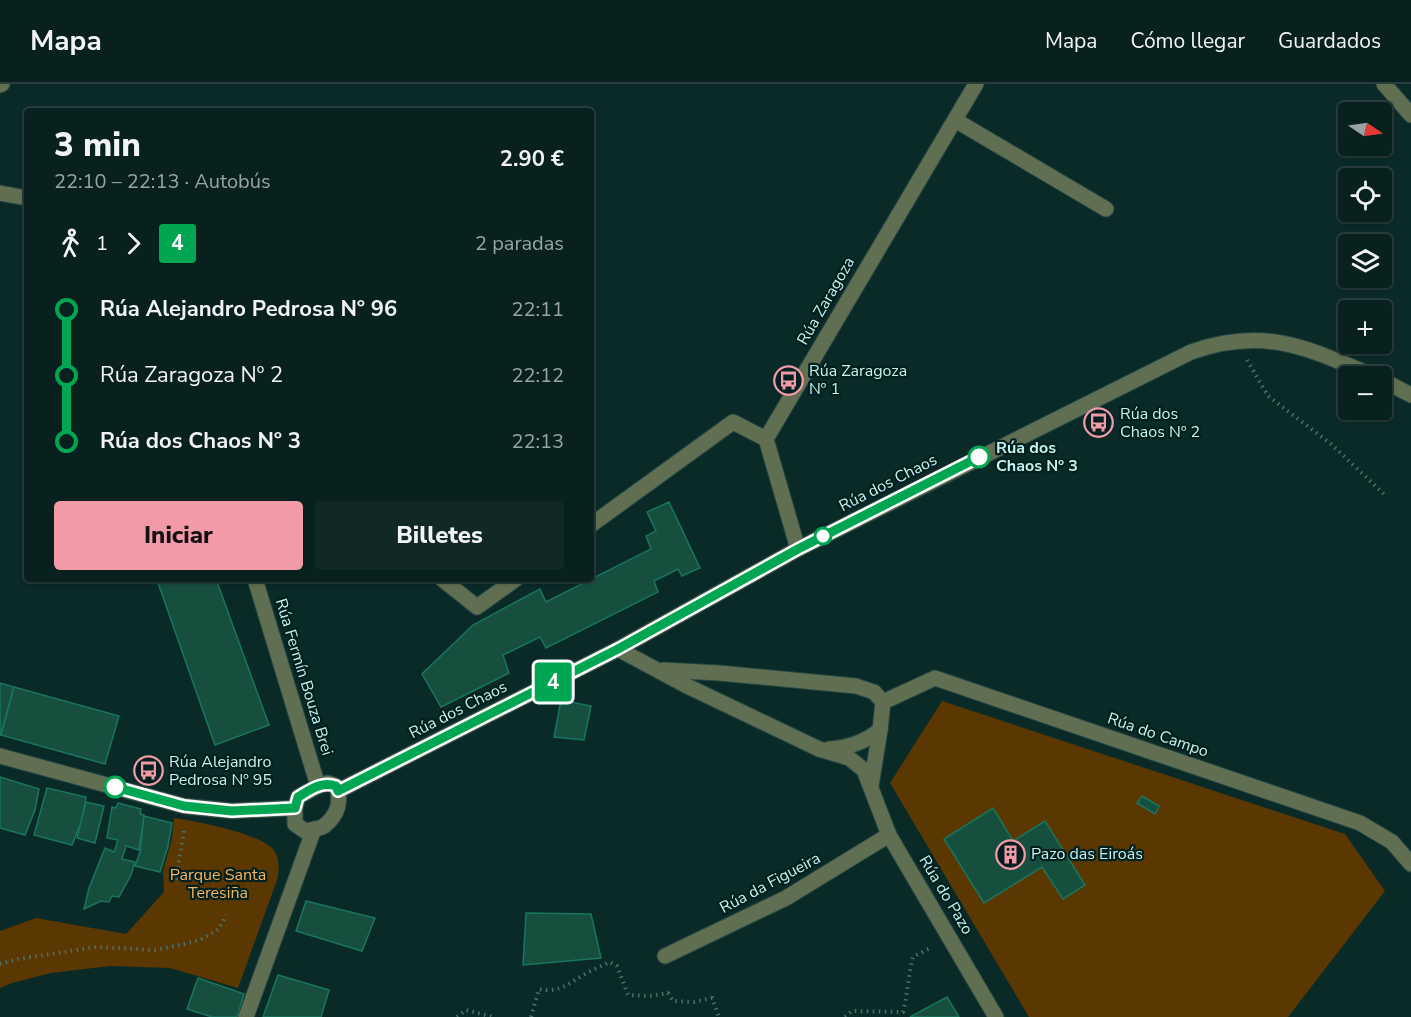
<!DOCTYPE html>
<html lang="es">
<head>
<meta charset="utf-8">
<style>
  :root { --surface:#08201e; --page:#112827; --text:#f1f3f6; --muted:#98a3a4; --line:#293e3c; --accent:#f39aa8 }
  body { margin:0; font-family:"Nunito Sans",sans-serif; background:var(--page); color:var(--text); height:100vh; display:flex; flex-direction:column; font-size:22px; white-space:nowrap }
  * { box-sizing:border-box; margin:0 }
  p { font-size:20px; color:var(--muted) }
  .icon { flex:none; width:33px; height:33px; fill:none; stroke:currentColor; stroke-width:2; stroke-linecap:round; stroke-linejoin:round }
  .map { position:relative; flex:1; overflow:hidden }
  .details { position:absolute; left:24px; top:24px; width:570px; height:474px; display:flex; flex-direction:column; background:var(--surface); border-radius:6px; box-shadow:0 2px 4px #0004,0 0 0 2px var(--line) }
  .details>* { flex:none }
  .badge { padding:0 12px; border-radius:4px; font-size:21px; line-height:39px }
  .needle { width:39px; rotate:103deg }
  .tools { position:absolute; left:1338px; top:18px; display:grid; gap:12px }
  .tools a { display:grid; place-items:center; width:54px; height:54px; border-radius:6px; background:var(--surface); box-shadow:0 2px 4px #0004,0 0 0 2px var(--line); font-size:30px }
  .map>.badge { position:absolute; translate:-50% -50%; box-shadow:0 0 0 3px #fff }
  .legs { display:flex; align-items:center; gap:9px; height:66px; padding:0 30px; font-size:20px }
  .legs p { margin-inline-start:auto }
  .headline { display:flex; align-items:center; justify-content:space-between; height:102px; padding:0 30px }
  h1 { font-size:33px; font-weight:800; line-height:45px }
  .action { display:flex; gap:12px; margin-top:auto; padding:12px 30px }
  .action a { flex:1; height:69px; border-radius:6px; background:var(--accent); color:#111; font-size:24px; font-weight:800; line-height:69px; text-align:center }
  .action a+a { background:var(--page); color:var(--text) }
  ul { padding:0 30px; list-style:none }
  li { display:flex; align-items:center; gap:21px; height:66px; font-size:22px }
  li i { display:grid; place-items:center; width:9px; height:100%; margin:0 8px; background:currentColor }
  li i::after { content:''; width:15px; height:15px; margin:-8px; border:4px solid; border-radius:50%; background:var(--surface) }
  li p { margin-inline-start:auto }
  li:first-child i { background:linear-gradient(#0000 50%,currentColor 0) }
  li:last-child i { background:linear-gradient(currentColor 50%,#0000 0) }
  header { display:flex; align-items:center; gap:36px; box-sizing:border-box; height:84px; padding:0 30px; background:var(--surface); border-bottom:2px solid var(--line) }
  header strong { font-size:28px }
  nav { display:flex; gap:33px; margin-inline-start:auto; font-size:21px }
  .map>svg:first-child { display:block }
  .green { fill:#5b3802 }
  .building { fill:#174f3f; stroke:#19755d; stroke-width:1.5 }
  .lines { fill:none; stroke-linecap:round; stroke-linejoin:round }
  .minor-casing { stroke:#244644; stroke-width:17 }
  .tertiary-casing { stroke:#244644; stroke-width:17 }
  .path { stroke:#4b706d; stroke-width:4; stroke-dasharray:1.5 4.5; stroke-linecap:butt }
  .minor { stroke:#606f51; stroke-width:15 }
  .tertiary { stroke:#606f51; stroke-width:15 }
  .line-1-casing { stroke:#fff; stroke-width:14 }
  .line-1 { stroke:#00a651; stroke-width:9 }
  .stop-1-dot { fill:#fff; stroke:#00a651; stroke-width:3 }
  .labels { text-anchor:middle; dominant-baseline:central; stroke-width:4.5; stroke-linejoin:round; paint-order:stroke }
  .street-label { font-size:16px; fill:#c5f2ee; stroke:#01201f }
  .poi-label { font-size:16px; fill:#c5f2ee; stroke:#01201f; text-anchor:start }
  .stop-label { font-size:16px; font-weight:bold; fill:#c5f2ee; stroke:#01201f; text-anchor:start }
  .park-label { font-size:16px; fill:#fdb458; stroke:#01201f }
</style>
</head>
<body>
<header>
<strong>Mapa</strong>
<nav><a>Mapa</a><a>Cómo llegar</a><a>Guardados</a></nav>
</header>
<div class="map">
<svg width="1411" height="933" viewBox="0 0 1411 933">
  <rect width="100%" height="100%" fill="#0a2a28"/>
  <g class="green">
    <path d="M942,617L1345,750L1385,807L1288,933H1029L890,699Z"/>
    <path d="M174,734C195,737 265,750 275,768C280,776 279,787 277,796L238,904L170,884L110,882L51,889L12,899L0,904V847L36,834L126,850L164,808L163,787L172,754Z"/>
  </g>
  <g class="building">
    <path d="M669,418L700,484L682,492L678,485L654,497L658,508L546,564L540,553L503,571L509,589L441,623L422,590L473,541L540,505L546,518L651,465L646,452L656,447L647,428Z"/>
    <path d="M167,495H216L269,641L215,661L158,499Z"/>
    <path d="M0,599L14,603L1,651H0Z"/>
    <path d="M14,603L119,632L105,680L1,651Z"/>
    <path d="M561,616L591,622L584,656L554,653Z"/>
    <path d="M0,693L39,705L35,726L25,751L0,744Z"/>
    <path d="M47,704L86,713L82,736L72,761L34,751Z"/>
    <path d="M1142,712L1159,722L1155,730L1137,719Z"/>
    <path d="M86,718L104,722L95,759L77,754Z"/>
    <path d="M118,719L141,725L140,730L144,731L139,766L126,762L122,775L135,778L131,791L119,813L112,812L109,818L101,817L84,825L89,804L105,764L114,768L118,756L107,754L112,723L116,724Z"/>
    <path d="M993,724L1013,757L1045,737L1085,801L1063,815L1042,783L984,819L944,755Z"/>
    <path d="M144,732L172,739L168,762L160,788L135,782L140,768Z"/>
    <path d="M306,817L375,834L362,867L296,847Z"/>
    <path d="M526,829L591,830L601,874L523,881Z"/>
    <path d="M278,891L329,906L321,933H263Z"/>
    <path d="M198,894L244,910L237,933H212L187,925Z"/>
    <path d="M947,913L959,933H910Z"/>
  </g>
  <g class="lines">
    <defs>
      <g id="minor">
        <path d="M1384,0L1411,31"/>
        <path d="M0,1L2,0"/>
        <path d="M955,36L1106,125"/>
        <path d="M0,109L27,114"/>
        <path d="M591,441L733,338L766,355"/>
        <path d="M798,465L766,355L976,0"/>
        <path d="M255,495L318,702"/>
        <path d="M442,495L477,523L516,495"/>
        <path d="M618,565L685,601L819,665L849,674L864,686L889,751L996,933"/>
        <path d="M663,586L719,589L856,602L874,608L883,618L880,646C865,658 848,664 829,665"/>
        <path d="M883,618L935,594L1360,739L1392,758L1411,780"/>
        <path d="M0,672L184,722L232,727L295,724"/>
        <path d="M328,699L336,702C342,717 338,731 324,742C319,745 311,746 305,747L295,740V724L298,713L318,702Z"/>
        <path d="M871,702L880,646"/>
        <path d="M665,872L786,814L889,751"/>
      </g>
      <g id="tertiary">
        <path d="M1382,296L1411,311"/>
        <path d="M338,707L618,565L798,465L1191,268C1265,242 1307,264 1374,292"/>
        <path d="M246,933L314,745"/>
      </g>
    </defs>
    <use href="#minor" class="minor-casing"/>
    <use href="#tertiary" class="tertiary-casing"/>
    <g class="path">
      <path d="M1247,276L1268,312L1331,360L1386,412"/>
      <path d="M184,747L176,793L180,797L198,794"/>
      <path d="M0,880L18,875L97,863L155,866L180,861L200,856L219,845L226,831"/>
      <path d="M457,933L466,926L493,933"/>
      <path d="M531,933L539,905C559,910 570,898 587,889C594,885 602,882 609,878L617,882L628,911L650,912L668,909L673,917L694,918L712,914L719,933"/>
      <path d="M845,933L852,927L903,928C908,910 908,891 913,873L932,863"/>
    </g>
    <use href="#minor" class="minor"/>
    <use href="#tertiary" class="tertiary"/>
  </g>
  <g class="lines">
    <defs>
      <path id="line-1" d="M115,703L184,722L232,727L295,724L298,713C310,706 321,697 336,702L338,707L618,565L798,465L979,373"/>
    </defs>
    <use href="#line-1" class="line-1-casing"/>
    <use href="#line-1" class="line-1"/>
  </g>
  <defs>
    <symbol id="bus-ring" viewBox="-11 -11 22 22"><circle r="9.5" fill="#01201f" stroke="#f39aa8" stroke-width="1.5"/><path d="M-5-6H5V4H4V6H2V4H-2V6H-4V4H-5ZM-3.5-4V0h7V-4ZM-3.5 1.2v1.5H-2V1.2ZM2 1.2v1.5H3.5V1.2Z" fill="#f39aa8"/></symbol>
    <symbol id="building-ring" viewBox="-11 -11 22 22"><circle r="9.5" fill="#01201f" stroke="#f39aa8" stroke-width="1.5"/><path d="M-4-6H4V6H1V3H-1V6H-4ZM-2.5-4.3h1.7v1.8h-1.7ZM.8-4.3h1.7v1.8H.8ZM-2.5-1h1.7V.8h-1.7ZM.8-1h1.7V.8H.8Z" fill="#f39aa8"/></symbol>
  </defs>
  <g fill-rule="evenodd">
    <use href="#bus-ring" x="772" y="280" width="33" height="33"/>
    <use href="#bus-ring" x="1082" y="322" width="33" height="33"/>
    <use href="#bus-ring" x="132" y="670" width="33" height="33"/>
    <use href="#building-ring" x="994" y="754" width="33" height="33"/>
  </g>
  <g class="stop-1-dot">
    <circle cx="979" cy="373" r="10"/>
    <circle cx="823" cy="452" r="8"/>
    <circle cx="115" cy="703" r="10"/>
  </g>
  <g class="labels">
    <g class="street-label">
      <text transform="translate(826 217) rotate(-60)">Rúa Zaragoza</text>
      <text transform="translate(888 399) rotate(-27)">Rúa dos Chaos</text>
      <text transform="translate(304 593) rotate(73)">Rúa Fermín Bouza Brei</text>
      <text transform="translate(458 626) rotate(-27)">Rúa dos Chaos</text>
      <text transform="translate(1158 651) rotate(19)">Rúa do Campo</text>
      <text transform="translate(770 799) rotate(-28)">Rúa da Figueira</text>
      <text transform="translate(946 811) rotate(59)">Rúa do Pazo</text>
    </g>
    <g class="poi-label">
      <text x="809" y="287">Rúa Zaragoza<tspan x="809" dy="18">Nº 1</tspan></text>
      <text x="1120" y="330">Rúa dos<tspan x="1120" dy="18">Chaos Nº 2</tspan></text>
      <text x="169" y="678">Rúa Alejandro<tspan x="169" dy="18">Pedrosa Nº 95</tspan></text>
      <text x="1031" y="770">Pazo das Eiroás</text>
    </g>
    <g class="stop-label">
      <text x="996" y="364">Rúa dos<tspan x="996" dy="18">Chaos Nº 3</tspan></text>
    </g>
    <g class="park-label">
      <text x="218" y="791">Parque Santa<tspan x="218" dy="18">Teresiña</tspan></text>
    </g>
  </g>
</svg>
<div class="tools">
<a><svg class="needle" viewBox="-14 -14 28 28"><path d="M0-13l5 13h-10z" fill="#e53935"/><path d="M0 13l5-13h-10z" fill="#98a3a4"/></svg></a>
<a><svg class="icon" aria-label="locate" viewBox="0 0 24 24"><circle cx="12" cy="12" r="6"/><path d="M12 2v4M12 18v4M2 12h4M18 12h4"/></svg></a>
<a><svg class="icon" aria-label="layers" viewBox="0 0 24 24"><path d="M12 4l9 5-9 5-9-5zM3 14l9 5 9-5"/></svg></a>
<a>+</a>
<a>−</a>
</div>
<b class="badge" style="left:553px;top:598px;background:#00a651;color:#fff">4</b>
<section class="details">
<div class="headline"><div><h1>3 min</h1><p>22:10 – 22:13 · Autobús</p></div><b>2.90 €</b></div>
<div class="legs"><svg class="icon" aria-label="walk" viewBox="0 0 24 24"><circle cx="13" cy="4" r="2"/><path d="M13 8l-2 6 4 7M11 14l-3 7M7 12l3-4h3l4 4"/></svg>1<svg class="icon" aria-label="forward" viewBox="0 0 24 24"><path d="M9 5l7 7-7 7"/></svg><b class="badge" style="background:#00a651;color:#fff">4</b><p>2 paradas</p></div>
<ul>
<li><i style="color:#00a651"></i><b>Rúa Alejandro Pedrosa Nº 96</b><p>22:11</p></li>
<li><i style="color:#00a651"></i><span>Rúa Zaragoza Nº 2</span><p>22:12</p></li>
<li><i style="color:#00a651"></i><b>Rúa dos Chaos Nº 3</b><p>22:13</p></li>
</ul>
<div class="action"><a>Iniciar</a><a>Billetes</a></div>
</section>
</div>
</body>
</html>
